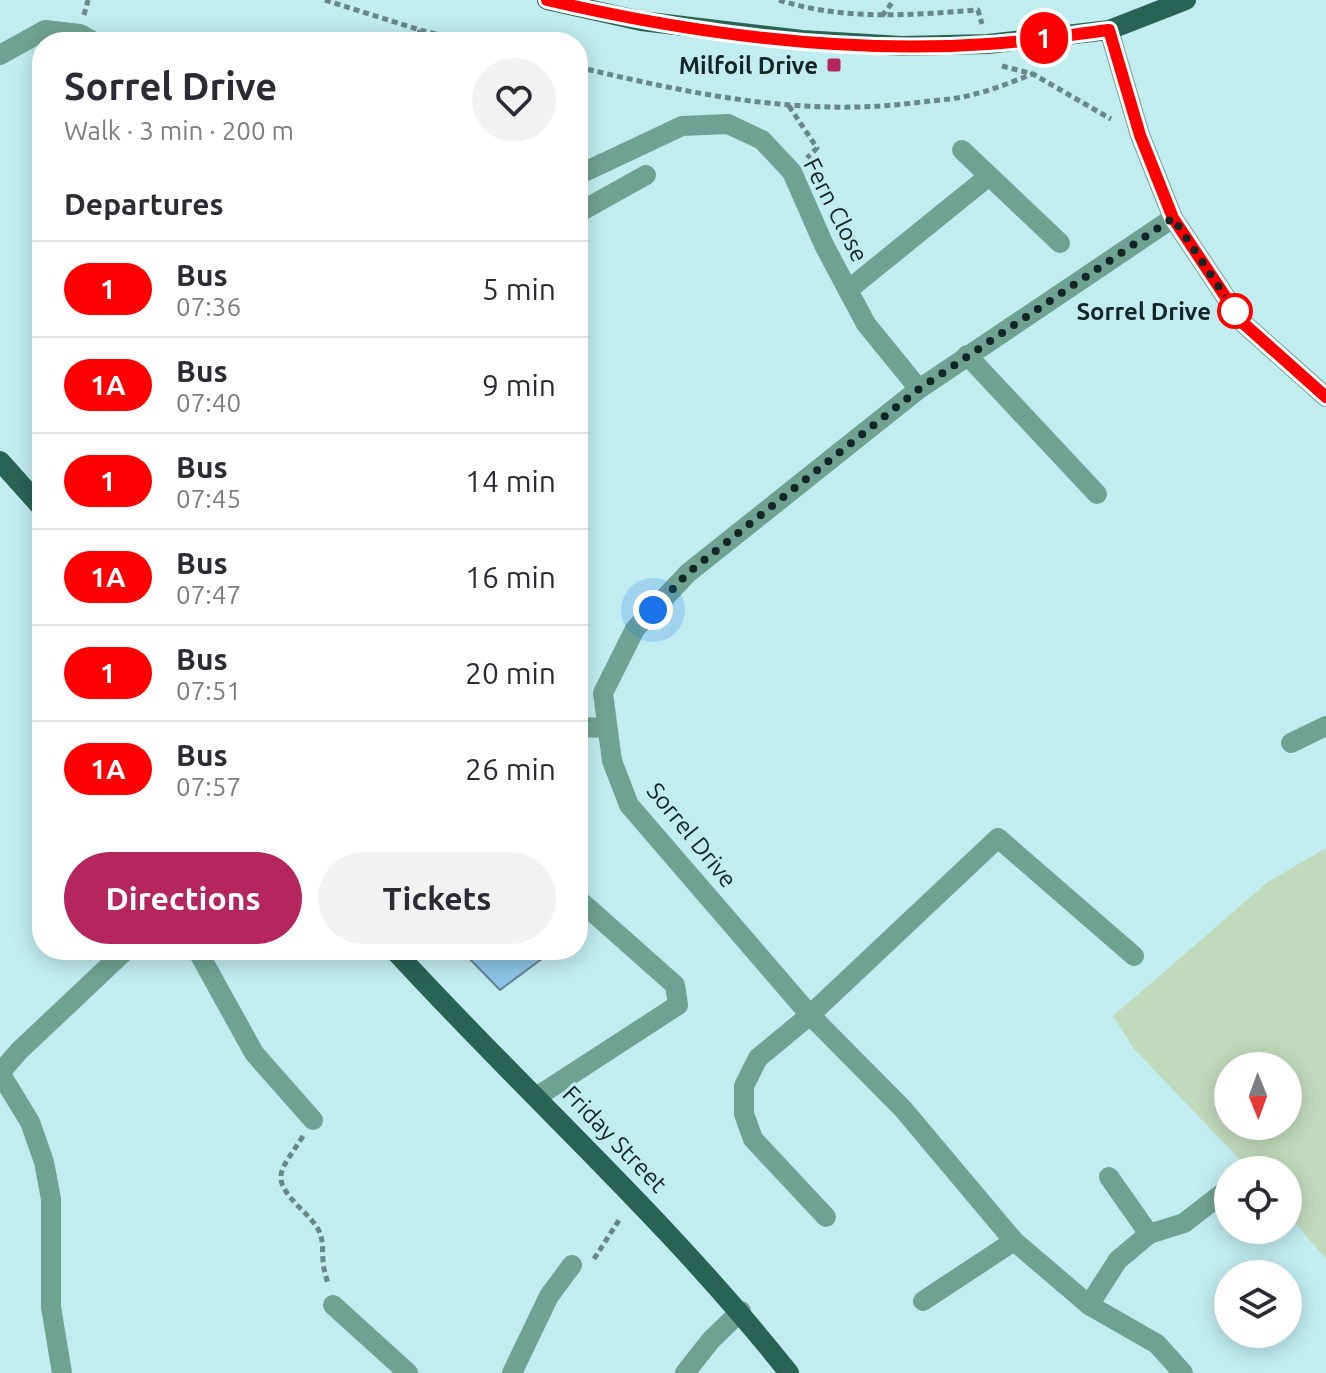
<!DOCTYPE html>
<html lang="en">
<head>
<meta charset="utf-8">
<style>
  :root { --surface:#fff; --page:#f2f2f3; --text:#2b2b33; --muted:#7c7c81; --line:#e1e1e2; --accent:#b4265c }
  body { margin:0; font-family:Ubuntu,sans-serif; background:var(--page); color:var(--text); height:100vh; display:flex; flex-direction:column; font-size:30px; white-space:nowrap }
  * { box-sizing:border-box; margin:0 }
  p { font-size:26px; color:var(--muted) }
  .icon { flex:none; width:44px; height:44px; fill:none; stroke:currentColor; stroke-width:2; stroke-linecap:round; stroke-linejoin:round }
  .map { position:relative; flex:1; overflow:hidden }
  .details { position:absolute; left:32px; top:32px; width:556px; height:928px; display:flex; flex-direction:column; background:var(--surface); border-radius:32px; box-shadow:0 4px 20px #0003 }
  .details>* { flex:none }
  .badge { padding:0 16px; border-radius:26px; font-size:28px; line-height:52px }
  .needle { width:52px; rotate:179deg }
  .fabs { position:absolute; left:1214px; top:1052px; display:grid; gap:16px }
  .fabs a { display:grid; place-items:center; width:88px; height:88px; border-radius:50%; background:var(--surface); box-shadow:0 4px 20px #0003; font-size:40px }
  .you { position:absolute; width:40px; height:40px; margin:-20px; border:6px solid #fff; border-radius:50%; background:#1a73e8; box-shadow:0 0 0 12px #1a73e833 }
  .map>.badge { position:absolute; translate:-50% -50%; box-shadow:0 0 0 4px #fff }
  h2 { padding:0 32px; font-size:30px; line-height:72px }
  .round { display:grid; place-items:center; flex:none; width:84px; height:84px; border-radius:42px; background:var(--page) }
  .head { display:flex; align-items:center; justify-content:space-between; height:136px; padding:0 32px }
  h1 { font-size:38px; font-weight:700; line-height:60px }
  .primary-button { display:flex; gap:16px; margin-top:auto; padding:16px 32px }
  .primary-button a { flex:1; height:92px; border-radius:48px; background:var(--accent); color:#fff; font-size:32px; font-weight:700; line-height:92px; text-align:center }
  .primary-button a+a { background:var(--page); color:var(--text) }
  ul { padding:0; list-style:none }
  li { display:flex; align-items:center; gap:24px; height:96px; padding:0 32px; border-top:2px solid var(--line) }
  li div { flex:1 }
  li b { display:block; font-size:30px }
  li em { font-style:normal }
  li .badge { min-width:88px; font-weight:700; text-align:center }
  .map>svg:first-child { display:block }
  .green { fill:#c1dabb; fill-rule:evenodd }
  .building { fill:#8cc4e6; stroke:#648295; stroke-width:2 }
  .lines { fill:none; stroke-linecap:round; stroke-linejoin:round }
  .path { stroke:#698789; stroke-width:5; stroke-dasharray:6 4; stroke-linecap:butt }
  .minor { stroke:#6fa391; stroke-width:20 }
  .major { stroke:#286453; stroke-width:20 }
  .line-casing { stroke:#fff; stroke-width:18 }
  .line { stroke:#f00; stroke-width:12 }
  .walk { stroke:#142526; stroke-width:8; stroke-dasharray:0 14.4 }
  .poi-dot { fill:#b4265c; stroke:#c1ecf0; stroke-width:3 }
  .stop-dot { fill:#fff; stroke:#f00; stroke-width:4 }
  .labels { text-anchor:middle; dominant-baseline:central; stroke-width:6; stroke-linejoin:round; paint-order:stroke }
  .poi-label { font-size:24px; font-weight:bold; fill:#142526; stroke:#c1ecf0; text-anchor:end }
  .street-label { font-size:24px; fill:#142526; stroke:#c1ecf0 }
  .stop-label { font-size:24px; font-weight:bold; fill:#142526; stroke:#c1ecf0; text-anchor:end }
</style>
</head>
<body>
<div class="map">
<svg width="1326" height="1373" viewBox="0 0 1326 1373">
  <rect width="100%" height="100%" fill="#c1ecf0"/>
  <path class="green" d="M1326,848V1259L1288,1215V1170H1250L1134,1049L1113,1016L1268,882ZM1228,1066H1288V1126H1228Z"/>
  <path class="building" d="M461,950H548L545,952L547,955L500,990Z"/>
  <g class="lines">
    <g class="path">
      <path d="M325,0L420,30L470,42"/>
      <path d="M779,0C845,21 911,15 978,10L982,24"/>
      <path d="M84,15L88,0"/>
      <path d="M882,16L894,0"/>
      <path d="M416,42L420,30"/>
      <path d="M1002,66L1033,74L1111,119"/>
      <path d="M578,67C691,94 805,118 921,102C939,100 958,99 975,94C995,89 1014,81 1033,74"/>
      <path d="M789,106L817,148L807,158"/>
      <path d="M303,1136C280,1173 268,1176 302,1210C308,1216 314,1222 318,1229C324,1240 322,1249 323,1260C323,1268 326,1276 328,1284"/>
      <path d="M594,1259L621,1217"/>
    </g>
    <g class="minor">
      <path d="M1109,30L1140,135L1173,218L1243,323L1326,397"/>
      <path d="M0,55L45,30L80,34L94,42"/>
      <path d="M962,150L1060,243"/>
      <path d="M578,175L682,126L728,124L762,140L792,172L824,245L866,324L919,389"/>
      <path d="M578,213L646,175"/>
      <path d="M1173,218L919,389L688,573L635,629L603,693L612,761L629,805L810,1015L903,1109L1014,1241L1089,1305L1157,1344L1183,1373"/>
      <path d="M848,290L989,176"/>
      <path d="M967,355L1097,494"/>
      <path d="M578,727L606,728"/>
      <path d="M1291,743L1326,726"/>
      <path d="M197,950L254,1053L313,1120"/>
      <path d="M0,1073L30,1122L44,1162L51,1199V1307L62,1373"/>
      <path d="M0,1073L19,1051L126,950"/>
      <path d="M538,1096L678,1005L675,985L578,899"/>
      <path d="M1109,1177L1149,1234"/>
      <path d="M826,1217L753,1139L744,1114V1086L758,1058L810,1015L998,838L1134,956"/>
      <path d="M923,1301L1014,1241"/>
      <path d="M333,1305L408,1373"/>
      <path d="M1089,1305L1118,1260L1149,1234L1184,1223L1228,1189"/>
      <path d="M512,1373L549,1296L572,1265"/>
      <path d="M685,1373L711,1340L741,1311"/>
    </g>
    <g class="major">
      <path d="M547,0L641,21L802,40L902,46L988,44L1109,30L1186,0"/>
      <path d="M0,461L42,508"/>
      <path d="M394,950C525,1093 668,1220 789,1373"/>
    </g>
  </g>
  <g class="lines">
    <defs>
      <path id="line" d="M547,0C688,33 843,54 988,44C1028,42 1068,35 1109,30L1140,135L1173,218L1243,323L1326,397"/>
    </defs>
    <use href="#line" class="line-casing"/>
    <use href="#line" class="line"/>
    <path class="walk" d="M653,610L688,573L919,389L1173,218L1235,311"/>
  </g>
  <rect class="poi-dot" x="826" y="57" width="16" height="16" rx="4"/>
  <circle class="stop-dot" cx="1235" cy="311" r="16"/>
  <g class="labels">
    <g class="poi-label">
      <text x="818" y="65">Milfoil Drive</text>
    </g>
    <g class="street-label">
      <text transform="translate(836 210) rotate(63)">Fern Close</text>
      <text transform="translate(692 835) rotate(51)">Sorrel Drive</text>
      <text transform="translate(615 1139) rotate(46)">Friday Street</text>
    </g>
    <g class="stop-label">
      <text x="1211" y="311">Sorrel Drive</text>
    </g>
  </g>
</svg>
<div class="fabs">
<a><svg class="needle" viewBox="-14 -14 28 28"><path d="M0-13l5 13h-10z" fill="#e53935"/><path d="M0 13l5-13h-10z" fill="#7c7c81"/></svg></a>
<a><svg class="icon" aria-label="locate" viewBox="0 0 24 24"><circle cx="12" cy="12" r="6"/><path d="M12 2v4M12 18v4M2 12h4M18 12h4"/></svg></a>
<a><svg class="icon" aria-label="layers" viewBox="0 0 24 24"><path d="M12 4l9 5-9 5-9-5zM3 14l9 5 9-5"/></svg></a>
</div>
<div class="you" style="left:653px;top:610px"></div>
<b class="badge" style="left:1044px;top:38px;background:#f00;color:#fff">1</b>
<section class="details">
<div class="head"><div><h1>Sorrel Drive</h1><p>Walk · 3 min · 200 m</p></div><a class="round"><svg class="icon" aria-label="heart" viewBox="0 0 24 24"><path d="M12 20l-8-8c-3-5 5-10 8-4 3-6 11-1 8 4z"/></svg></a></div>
<h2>Departures</h2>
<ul>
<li><span class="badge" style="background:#f00;color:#fff">1</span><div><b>Bus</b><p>07:36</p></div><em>5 min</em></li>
<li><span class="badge" style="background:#f00;color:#fff">1A</span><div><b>Bus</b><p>07:40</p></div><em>9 min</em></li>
<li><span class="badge" style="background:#f00;color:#fff">1</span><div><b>Bus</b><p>07:45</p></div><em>14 min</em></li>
<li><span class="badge" style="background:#f00;color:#fff">1A</span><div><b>Bus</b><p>07:47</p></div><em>16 min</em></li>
<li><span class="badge" style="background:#f00;color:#fff">1</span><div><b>Bus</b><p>07:51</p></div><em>20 min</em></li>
<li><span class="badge" style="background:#f00;color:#fff">1A</span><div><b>Bus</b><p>07:57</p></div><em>26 min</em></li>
</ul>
<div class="primary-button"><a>Directions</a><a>Tickets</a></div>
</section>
</div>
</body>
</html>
